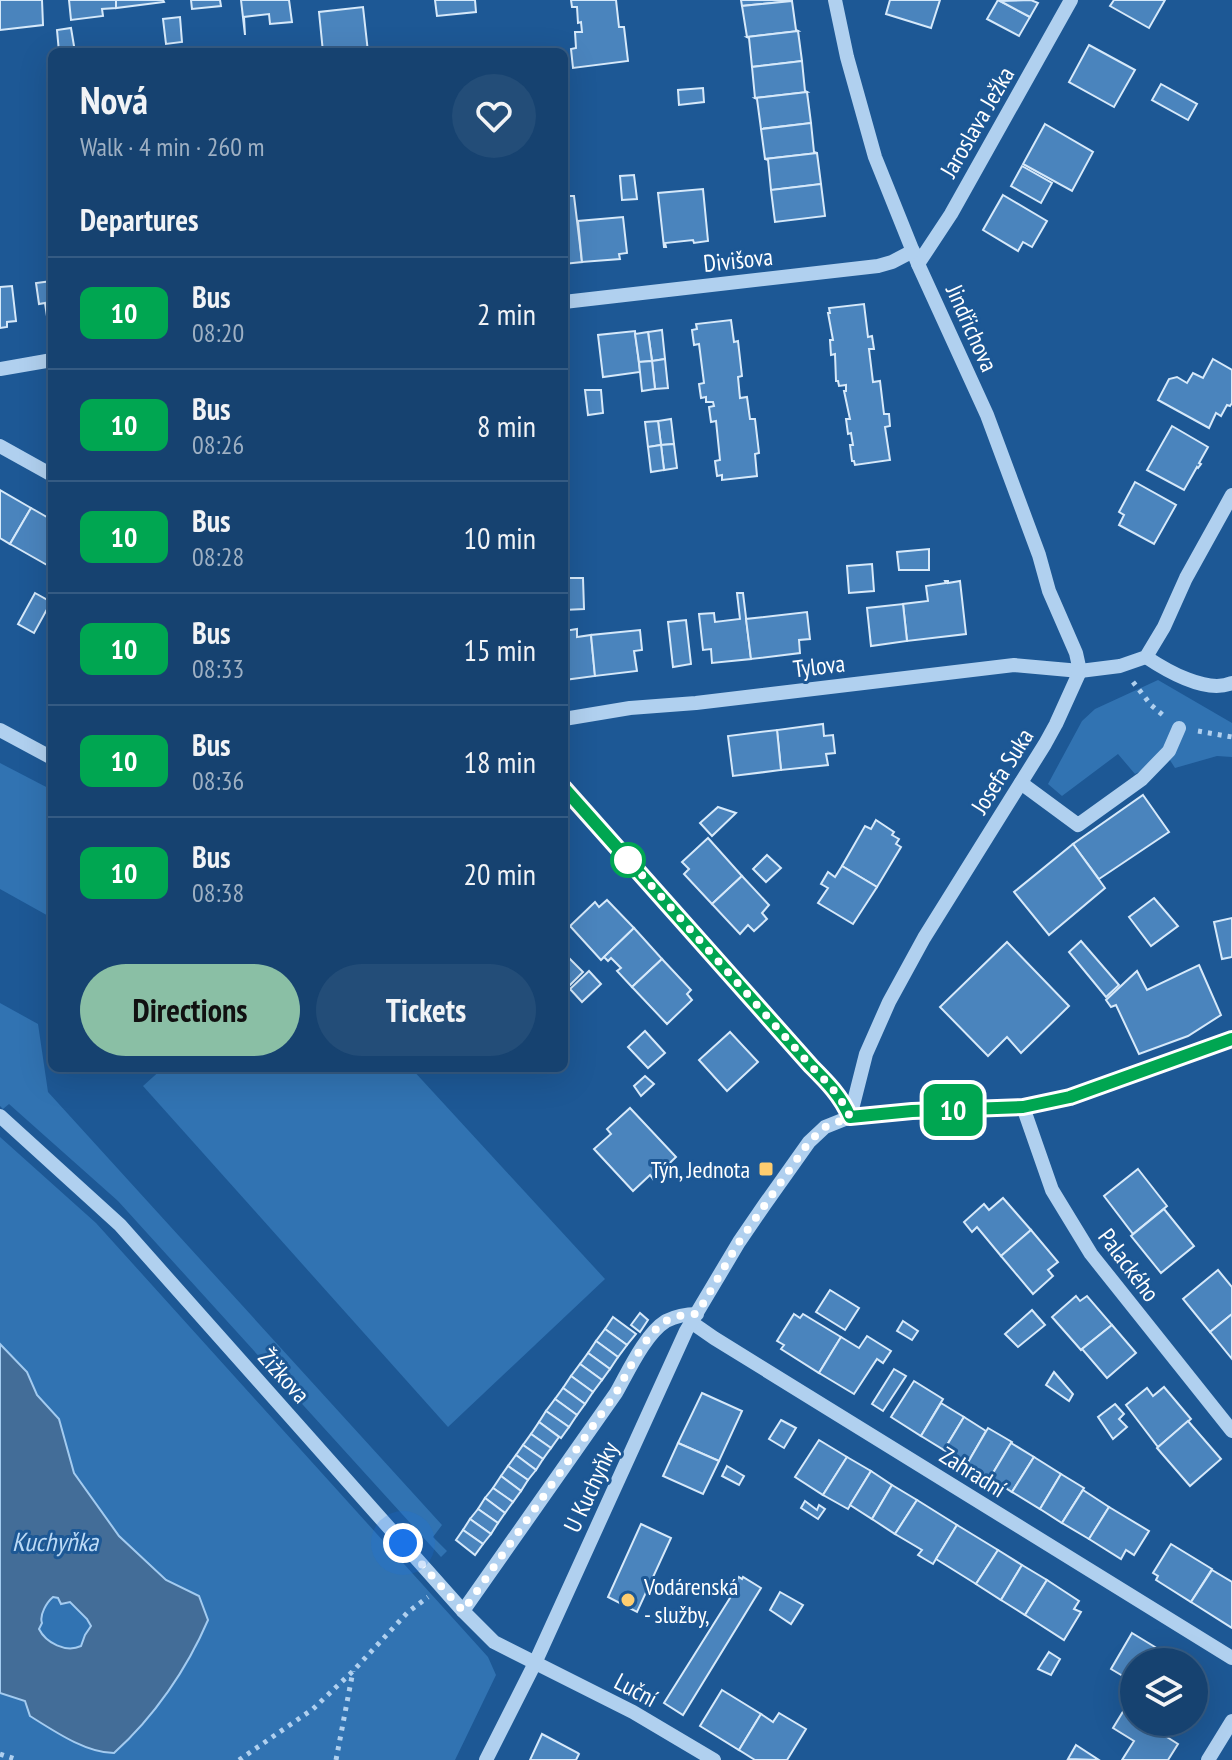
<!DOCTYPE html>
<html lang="en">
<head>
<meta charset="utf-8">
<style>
  :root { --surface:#164270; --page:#234d78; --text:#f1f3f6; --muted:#9eb0c3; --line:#355b83; --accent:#8abfa5 }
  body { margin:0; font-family:"PT Sans Narrow",sans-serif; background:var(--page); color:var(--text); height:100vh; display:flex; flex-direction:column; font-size:30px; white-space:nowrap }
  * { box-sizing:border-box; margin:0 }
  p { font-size:26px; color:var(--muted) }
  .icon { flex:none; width:44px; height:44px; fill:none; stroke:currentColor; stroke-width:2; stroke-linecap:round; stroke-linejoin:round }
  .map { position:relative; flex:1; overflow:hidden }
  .details { position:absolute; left:48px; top:48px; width:520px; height:1024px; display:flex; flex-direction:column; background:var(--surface); border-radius:12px; box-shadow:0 8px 32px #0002,0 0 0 2px var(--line) }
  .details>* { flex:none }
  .badge { padding:0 16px; border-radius:12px; font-size:28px; line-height:52px }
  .tools { position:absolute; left:1120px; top:1648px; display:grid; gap:16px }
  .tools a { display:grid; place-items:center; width:88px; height:88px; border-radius:50%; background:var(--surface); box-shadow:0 8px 32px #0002,0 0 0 2px var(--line); font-size:40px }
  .you { position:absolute; width:40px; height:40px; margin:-20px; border:6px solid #fff; border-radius:50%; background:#1a73e8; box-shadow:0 0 0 12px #1a73e833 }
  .map>.badge { position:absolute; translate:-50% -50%; box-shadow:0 0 0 4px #fff }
  h2 { padding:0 32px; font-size:30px; line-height:72px }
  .round { display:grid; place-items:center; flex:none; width:84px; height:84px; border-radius:42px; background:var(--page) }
  .headline { display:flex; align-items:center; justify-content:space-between; height:136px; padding:0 32px }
  h1 { font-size:38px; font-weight:800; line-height:60px }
  .primary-button { display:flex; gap:16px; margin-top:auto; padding:16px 32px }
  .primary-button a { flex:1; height:92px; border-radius:48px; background:var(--accent); color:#111; font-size:32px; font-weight:800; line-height:92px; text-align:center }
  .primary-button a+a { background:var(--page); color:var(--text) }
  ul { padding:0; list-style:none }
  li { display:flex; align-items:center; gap:24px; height:112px; padding:0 32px; border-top:2px solid var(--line) }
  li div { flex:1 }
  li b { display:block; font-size:30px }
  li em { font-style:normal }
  li .badge { min-width:88px; font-weight:700; text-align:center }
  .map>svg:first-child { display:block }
  .green { fill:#3173b2 }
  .water { fill:#436d98; stroke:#a3cbf0; stroke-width:2; fill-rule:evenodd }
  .building { fill:#4a84bd; stroke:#d6e9fa; stroke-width:2 }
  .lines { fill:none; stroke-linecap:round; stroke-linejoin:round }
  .path { stroke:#b0d0ef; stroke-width:5; stroke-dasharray:4 6; stroke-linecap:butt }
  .minor { stroke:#b0d0ef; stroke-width:14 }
  .line-casing { stroke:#fff; stroke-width:18 }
  .line { stroke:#00a651; stroke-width:12 }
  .walk { stroke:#fff; stroke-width:8; stroke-dasharray:0 14.4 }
  .stop-dot { fill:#fff; stroke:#00a651; stroke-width:4 }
  .poi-dot { fill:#fecd6f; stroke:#1d5895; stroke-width:3 }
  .labels { text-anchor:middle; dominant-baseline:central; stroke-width:6; stroke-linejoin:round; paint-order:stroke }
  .street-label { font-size:24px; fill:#fff; stroke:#1d5895 }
  .poi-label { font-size:24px; fill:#fff; stroke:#1d5895; text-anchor:end }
  .water-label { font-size:26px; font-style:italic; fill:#bcdaf6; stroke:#1d5895 }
</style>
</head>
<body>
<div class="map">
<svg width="1232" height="1760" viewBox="0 0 1232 1760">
  <rect width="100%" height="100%" fill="#1d5895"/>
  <g class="green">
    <path d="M1158,680L1232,723V757L1217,756L1175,768L1168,757L1135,774L1118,754L1062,796L1048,784L1082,721L1095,709Z"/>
    <path d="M0,763L52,790V918L0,889Z"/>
    <path d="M0,1003L38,1024L48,1092L442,1525L433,1537L447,1551L441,1557L118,1201L9,1104L3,1109L0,1106Z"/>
    <path d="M163,1068H411L605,1279L448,1427L143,1086Z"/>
    <path d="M0,1137L96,1223L488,1657L496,1675L455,1760H0V1693L132,1737L178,1678L196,1648L199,1596L166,1580L119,1536L74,1473L59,1419L37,1395L27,1372L0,1344Z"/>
    <path d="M53,1597L58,1598L62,1604L70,1602L87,1619L91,1626L85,1635L81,1646L74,1649C59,1646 46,1643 39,1629L42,1623C39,1615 47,1602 53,1597Z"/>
  </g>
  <path class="water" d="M0,1344L27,1372L37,1395L59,1419L74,1473L119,1536L166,1580L199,1596L208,1620C187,1669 154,1717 114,1753C86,1753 54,1731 30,1716L25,1701L0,1693ZM53,1597L58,1598L61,1604L70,1602L87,1619L91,1626L85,1635L81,1646C66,1653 46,1643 39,1629L42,1623C39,1615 47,1602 53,1597Z"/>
  <g class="building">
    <path d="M0,0H42L43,25L0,30Z"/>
    <path d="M69,0H116V8L102,9L103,16L71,20Z"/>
    <path d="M116,0H163L164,2L116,8Z"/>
    <path d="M191,0H220L221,6L192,9Z"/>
    <path d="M241,0H289L292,22L270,24L269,14L244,17L245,35Z"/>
    <path d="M435,0H475L476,12L437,16Z"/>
    <path d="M571,0H616L619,27H624L628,61L573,68L571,49L576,48L575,32H582L581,22L578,23L577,7H572Z"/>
    <path d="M741,0H792V1L742,6Z"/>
    <path d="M890,0H940L931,28L886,14Z"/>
    <path d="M998,0L1030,17L1019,36L987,19Z"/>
    <path d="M1031,0L1038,3L1030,17L1000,1Z"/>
    <path d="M1114,0H1165L1149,28L1110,6Z"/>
    <path d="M792,1L796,30L798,31L747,37L742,6Z"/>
    <path d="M363,7L368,52H323L319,12Z"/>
    <path d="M180,17L182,42L166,44L163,19Z"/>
    <path d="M71,28L75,52H59L57,30Z"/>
    <path d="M798,31L802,61L752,67L749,38L747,37Z"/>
    <path d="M1089,45L1135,70L1114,107L1069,82Z"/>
    <path d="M802,61L805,91L807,92L755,98L752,67Z"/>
    <path d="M1161,84L1197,104L1188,120L1152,100Z"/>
    <path d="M703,88L704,102L679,105L678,90Z"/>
    <path d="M807,92L811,123L761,129L757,99L755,98Z"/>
    <path d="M811,123L814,152L817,153L765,159L761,129Z"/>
    <path d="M1045,124L1093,152L1072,191L1023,164Z"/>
    <path d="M817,153L821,184L771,190L768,160L765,159Z"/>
    <path d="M1022,166L1052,183L1041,203L1011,186Z"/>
    <path d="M634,175L637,199L622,200L620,176Z"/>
    <path d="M821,184L825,216L775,222L771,190Z"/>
    <path d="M703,189L708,241L694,243L693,240L665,243L666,247H664L658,193Z"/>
    <path d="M1003,195L1047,221L1032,247L1023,242L1018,251L983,230Z"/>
    <path d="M564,196H574L582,262L564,264Z"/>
    <path d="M623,217L627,253L619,254L620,259L582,262L578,221Z"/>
    <path d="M52,281V323H48L45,303L39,304L36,283Z"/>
    <path d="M12,286L16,321L7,322V327L0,328V287Z"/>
    <path d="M864,304L868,337L872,336L874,349H869L873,382L880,381L884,414H889L890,426L885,427L890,460L855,465L854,461H852L850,445H853L851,433L848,434L846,419H850L844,391H846V385L839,386L838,381H836L835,354L831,355L830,340H833L828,313H830L829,308Z"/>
    <path d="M731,320L734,342L738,341L742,376L738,377L740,398L747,397L750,419H755L759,453L755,454L757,476L722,480V475L717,476L715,461L720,460L716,421L711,422L709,407L714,406L713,402H706V397L701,398L699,384L704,383L699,344L694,345L692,330L697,329L696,324Z"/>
    <path d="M662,330L665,359L652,361L648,332Z"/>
    <path d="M635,331L640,372L603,377L598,335Z"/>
    <path d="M648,332L652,361L639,362L635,334Z"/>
    <path d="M665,359L668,388L655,389L652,361Z"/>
    <path d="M1213,359L1232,370V403L1230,406L1227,405L1221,416L1216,413L1209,428L1158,400L1169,379L1177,377L1187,383L1193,373L1203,378Z"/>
    <path d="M652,361L655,389L642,391L639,362Z"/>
    <path d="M585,390H601L603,413L588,415Z"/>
    <path d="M671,419L674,444L661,445L658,421Z"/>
    <path d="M658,421L661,445L648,447L645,422Z"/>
    <path d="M1172,426L1208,447L1199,463L1201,464L1198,468L1197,467L1184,490L1147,470Z"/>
    <path d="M674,444L677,468L664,470L661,445Z"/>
    <path d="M661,445L664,470L651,472L648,447Z"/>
    <path d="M1135,482L1176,505L1154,544L1119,525L1124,515L1119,512Z"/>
    <path d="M0,490L31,508L10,544L0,538Z"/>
    <path d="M31,508L52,520V557L47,565L10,544Z"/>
    <path d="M929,549V570H899L897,552Z"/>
    <path d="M872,564L874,591L849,593L847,566Z"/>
    <path d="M564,578H583L584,609L564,610Z"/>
    <path d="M945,581H948V583L960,581L966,634L907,641L903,604L928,601L926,586L946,583Z"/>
    <path d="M35,593L51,602L34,633L18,624Z"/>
    <path d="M737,593H743L751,659L712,663L711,649L703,650L699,614L714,613L715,622L740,619Z"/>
    <path d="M903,604L907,641L871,646L867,608Z"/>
    <path d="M807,612L810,639L799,640L800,653L751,659L746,619Z"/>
    <path d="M686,620L691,664L673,667L668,622Z"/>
    <path d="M577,629V637L591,635L595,676L564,680V631Z"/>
    <path d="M640,630L642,650L634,651L637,671L595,676L591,635Z"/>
    <path d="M823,724L824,736L833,735L835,753L826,754L828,765L781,770L777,730Z"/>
    <path d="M777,730L781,770L733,776L728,736Z"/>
    <path d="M1143,795L1169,832L1099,879L1073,844Z"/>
    <path d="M718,807L736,813L712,836L700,823Z"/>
    <path d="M876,820L894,832L892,835L899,839L896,844L901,847L877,887L842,866L865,826L871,829Z"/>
    <path d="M708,838L742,876L712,904L684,874L689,869L682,862Z"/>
    <path d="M1073,844L1105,888L1049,935L1014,892Z"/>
    <path d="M767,855L781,868L766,882L753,869Z"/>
    <path d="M842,866L877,887L853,924L818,903L828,888L821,884L828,872L835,877Z"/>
    <path d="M742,876L769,905L762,913L767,919L754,931L748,925L740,934L712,904Z"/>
    <path d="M1154,898L1178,926L1151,946L1129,917Z"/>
    <path d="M607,900L634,928L601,960L570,926L595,902L599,907Z"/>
    <path d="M1232,918V957L1222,959L1214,922Z"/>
    <path d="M634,928L662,959L632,987L617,971L621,968L611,958L608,961L604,957Z"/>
    <path d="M1081,941L1119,985L1106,997L1069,952Z"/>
    <path d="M1007,942L1069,1006L1021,1053L1007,1037L988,1056L940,1007Z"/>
    <path d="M568,957L583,972L567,988L564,985V961Z"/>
    <path d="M662,959L691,990L687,994L692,1000L667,1024L632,987Z"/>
    <path d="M1199,965L1221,1015L1188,1036L1139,1054L1116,1005L1111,1007L1106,1000L1137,971L1147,990Z"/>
    <path d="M589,971L601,984L582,1002L570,989Z"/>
    <path d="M645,1031L665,1053L648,1068L628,1047Z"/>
    <path d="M730,1032L758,1062L727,1091L699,1060Z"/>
    <path d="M645,1076L654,1084L641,1096L634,1086Z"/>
    <path d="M630,1108L676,1157L653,1179L650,1175L633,1191L594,1149L611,1134L607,1129Z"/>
    <path d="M1138,1169L1167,1206L1133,1234L1104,1196Z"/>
    <path d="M1003,1198L1031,1230L1001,1256L977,1227L972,1232L964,1222L984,1204L989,1210Z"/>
    <path d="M1164,1209L1194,1246L1161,1273L1131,1236Z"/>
    <path d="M1031,1230L1058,1262L1048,1270L1053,1276L1033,1294L1001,1256Z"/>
    <path d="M1218,1270L1232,1287V1314L1210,1332L1183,1299Z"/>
    <path d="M830,1290L859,1308L845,1330L816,1312Z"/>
    <path d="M1076,1296L1080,1301L1087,1296L1112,1325L1081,1350L1052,1317Z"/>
    <path d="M1032,1310L1045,1325L1018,1347L1005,1334Z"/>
    <path d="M640,1313L648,1320L640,1332L631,1325Z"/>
    <path d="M794,1314L800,1318L803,1314L841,1337L819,1373L781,1349L784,1345L777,1341Z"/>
    <path d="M1232,1314V1359L1210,1332Z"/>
    <path d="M613,1317L636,1334L627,1345L605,1329Z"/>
    <path d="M903,1321L918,1331L912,1340L897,1331Z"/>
    <path d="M1112,1325L1136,1353L1107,1378L1082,1349Z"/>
    <path d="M605,1329L627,1345L618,1357L596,1341Z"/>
    <path d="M867,1336L891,1351L883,1363L877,1359L854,1394L819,1373L841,1337L859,1348Z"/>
    <path d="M596,1341L618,1357L610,1369L588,1353Z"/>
    <path d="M588,1353L610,1369L602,1380L580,1364Z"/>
    <path d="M580,1364L602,1380L593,1392L571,1376Z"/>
    <path d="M894,1369L906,1376L883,1411L872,1404Z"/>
    <path d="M1054,1372L1073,1394L1069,1401L1046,1385Z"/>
    <path d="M571,1376L593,1392L585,1404L563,1388Z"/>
    <path d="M914,1381L943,1399L921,1436L891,1417Z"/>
    <path d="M1164,1387L1191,1419L1158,1447L1126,1405L1147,1388L1153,1396Z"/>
    <path d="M563,1388L585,1404L577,1415L555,1399Z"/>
    <path d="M702,1393L742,1411L719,1461L678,1443Z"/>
    <path d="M555,1399L577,1415L569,1427L546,1411Z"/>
    <path d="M941,1403L964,1417L944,1450L921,1436Z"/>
    <path d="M1115,1404L1124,1414L1119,1419L1127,1427L1113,1439L1098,1417Z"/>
    <path d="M546,1411L569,1427L561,1438L539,1422Z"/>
    <path d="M964,1417L986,1431L967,1464L944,1450Z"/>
    <path d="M781,1420L796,1428L784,1448L769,1439Z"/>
    <path d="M1188,1421L1221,1459L1190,1486L1157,1448Z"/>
    <path d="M539,1422L559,1437L551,1448L531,1434Z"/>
    <path d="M988,1428L1012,1442L990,1478L967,1464Z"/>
    <path d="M531,1434L551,1448L543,1459L523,1445Z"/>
    <path d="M819,1440L847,1457L823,1495L795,1477Z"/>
    <path d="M678,1443L719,1461L703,1494L663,1476Z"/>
    <path d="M1011,1443L1034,1457L1012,1492L990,1478Z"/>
    <path d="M523,1445L543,1459L536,1470L516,1455Z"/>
    <path d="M516,1455L536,1470L528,1480L508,1466Z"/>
    <path d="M847,1457L871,1471L848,1509L823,1495Z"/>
    <path d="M1034,1457L1061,1474L1040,1509L1012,1492Z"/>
    <path d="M508,1466L528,1480L521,1491L501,1476Z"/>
    <path d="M727,1466L744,1476L739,1485L722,1476Z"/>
    <path d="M871,1471L892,1485L872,1519L850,1505Z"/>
    <path d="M1061,1474L1084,1488L1062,1523L1040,1509Z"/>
    <path d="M501,1476L521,1491L513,1502L493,1488Z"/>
    <path d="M892,1485L917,1500L895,1534L872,1519Z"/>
    <path d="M493,1488L513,1502L505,1513L485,1498Z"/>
    <path d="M1083,1490L1109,1507L1089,1539L1062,1523Z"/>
    <path d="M485,1498L505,1513L498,1523L478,1509Z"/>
    <path d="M917,1500L957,1525L933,1564L918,1555L922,1550L895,1534Z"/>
    <path d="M805,1501L817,1510L819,1505L825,1509L818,1519L801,1508Z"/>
    <path d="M1109,1507L1149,1531L1134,1555L1126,1550L1121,1559L1089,1539Z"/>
    <path d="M478,1509L498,1523L491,1534L470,1519Z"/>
    <path d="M470,1519L491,1534L483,1544L463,1530Z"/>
    <path d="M641,1524L671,1538L637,1612L608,1597Z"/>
    <path d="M957,1525L998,1550L976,1584L936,1559Z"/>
    <path d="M463,1530L483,1544L475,1555L456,1540Z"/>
    <path d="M1171,1544L1212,1569L1191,1602L1156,1580L1158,1576L1153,1573Z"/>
    <path d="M998,1550L1022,1565L1001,1600L976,1584Z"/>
    <path d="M1022,1565L1047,1580L1025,1615L1001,1600Z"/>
    <path d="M1212,1570L1232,1582V1628L1191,1602Z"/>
    <path d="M739,1577L742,1579L743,1577L761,1588L683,1715L664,1703L730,1598L727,1596Z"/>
    <path d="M1047,1580L1079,1601L1074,1609L1081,1612L1064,1640L1025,1615Z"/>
    <path d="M780,1592L803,1605L791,1624L770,1610Z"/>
    <path d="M1132,1633L1178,1661L1134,1662V1687L1131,1685L1133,1682L1111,1669Z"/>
    <path d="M1049,1652L1060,1659L1051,1675L1038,1669Z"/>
    <path d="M722,1690L761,1714L739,1750L700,1726Z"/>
    <path d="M1124,1710L1134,1717V1722H1143L1178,1744L1168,1760H1122L1134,1741L1113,1728Z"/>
    <path d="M779,1713L806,1729L787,1760H755L739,1750L761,1714L773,1722Z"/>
    <path d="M542,1734L578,1753L579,1754L576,1760H530Z"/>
    <path d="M1076,1745L1099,1760L1068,1759Z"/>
  </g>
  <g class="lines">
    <g class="path">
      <path d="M1133,682L1151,705L1164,716"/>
      <path d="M1198,731L1232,737"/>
      <path d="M0,1754L18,1760"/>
      <path d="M239,1760L313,1709L353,1671L408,1612L428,1597"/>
      <path d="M336,1760L353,1671"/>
    </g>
    <g class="minor">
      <path d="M835,0L847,57L875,157L918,264L987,415L1039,555L1049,591L1076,653L1080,671"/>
      <path d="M918,264L951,214L1071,0"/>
      <path d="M564,302L878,266L892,262L913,251"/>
      <path d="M0,369L52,360"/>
      <path d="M0,446L52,475"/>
      <path d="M1146,657C1167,671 1207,694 1232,683"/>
      <path d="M564,719L630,708L696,703L1014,665L1080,671L1120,666L1146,657L1164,627L1186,578L1232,495"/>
      <path d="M0,730L52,758"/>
      <path d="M1021,783L1078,825L1142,779L1169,751L1179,728"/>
      <path d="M564,788L811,1066C827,1082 841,1096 850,1117"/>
      <path d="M1023,1107L1052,1190L1091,1254L1232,1431"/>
      <path d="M0,1116L120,1225L463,1611L494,1642L633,1712L714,1760"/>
      <path d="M850,1117L866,1054L889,1002L924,938L1045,744L1056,724L1080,671"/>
      <path d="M691,1322L714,1338L1232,1658"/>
      <path d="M463,1611L616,1393C628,1372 645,1334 666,1321C676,1316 686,1314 697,1314"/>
      <path d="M486,1760L535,1663L686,1331L739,1242L765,1204L809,1142L825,1127L850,1117L867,1115L912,1111L1023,1107L1070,1097L1232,1039"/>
      <path d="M1208,1760L1232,1721"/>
    </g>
  </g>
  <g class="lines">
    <defs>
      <path id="line" d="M564,788L811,1066C827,1082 841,1096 850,1117L912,1111L1023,1107L1070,1097L1232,1039"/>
    </defs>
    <use href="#line" class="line-casing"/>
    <use href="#line" class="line"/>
    <path class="walk" d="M403,1543L463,1611L616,1393C628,1372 645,1334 666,1321C676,1316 686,1314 697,1314L739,1242L809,1142L825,1127L850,1117C841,1096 827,1082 811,1066L626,857L628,860"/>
  </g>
  <circle class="stop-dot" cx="628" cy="860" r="16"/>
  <g class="poi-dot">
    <rect x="758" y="1161" width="16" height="16" rx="4"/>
    <circle cx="628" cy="1600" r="8"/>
  </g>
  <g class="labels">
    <g class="street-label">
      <text transform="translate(977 122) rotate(-60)">Jaroslava Ježka</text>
      <text transform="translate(738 260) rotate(-6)">Divišova</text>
      <text transform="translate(972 328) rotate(66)">Jindřichova</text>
      <text transform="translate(819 666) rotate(-7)">Tylova</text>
      <text transform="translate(1002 771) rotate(-58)">Josefa Suka</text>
      <text transform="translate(1129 1265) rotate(53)">Palackého</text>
      <text transform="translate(284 1376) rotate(48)">Žižkova</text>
      <text transform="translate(973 1472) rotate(32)">Zahradní</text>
      <text transform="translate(591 1487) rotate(-65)">U Kuchyňky</text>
      <text transform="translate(636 1690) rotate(28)">Luční</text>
    </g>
    <g class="poi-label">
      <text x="750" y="1169">Týn, Jednota</text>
      <text x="644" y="1586" text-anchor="start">Vodárenská<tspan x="644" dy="28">- služby,</tspan></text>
    </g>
    <g class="water-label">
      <text x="55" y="1541">Kuchyňka</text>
    </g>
  </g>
</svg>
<div class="tools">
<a><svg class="icon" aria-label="layers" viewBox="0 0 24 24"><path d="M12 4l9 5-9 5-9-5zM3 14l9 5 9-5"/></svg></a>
</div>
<div class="you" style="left:403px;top:1543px"></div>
<b class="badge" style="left:953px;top:1110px;background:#00a651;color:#fff">10</b>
<section class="details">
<div class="headline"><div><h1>Nová</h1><p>Walk · 4 min · 260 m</p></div><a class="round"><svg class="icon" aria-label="heart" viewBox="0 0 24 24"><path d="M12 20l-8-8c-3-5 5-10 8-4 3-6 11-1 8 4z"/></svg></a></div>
<h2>Departures</h2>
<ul>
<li><span class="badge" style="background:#00a651;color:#fff">10</span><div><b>Bus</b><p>08:20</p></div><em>2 min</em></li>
<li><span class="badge" style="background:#00a651;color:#fff">10</span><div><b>Bus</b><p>08:26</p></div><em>8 min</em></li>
<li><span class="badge" style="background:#00a651;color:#fff">10</span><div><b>Bus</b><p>08:28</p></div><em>10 min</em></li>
<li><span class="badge" style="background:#00a651;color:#fff">10</span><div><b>Bus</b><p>08:33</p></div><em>15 min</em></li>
<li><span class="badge" style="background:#00a651;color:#fff">10</span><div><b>Bus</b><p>08:36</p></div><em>18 min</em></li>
<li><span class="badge" style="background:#00a651;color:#fff">10</span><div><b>Bus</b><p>08:38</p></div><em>20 min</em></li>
</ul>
<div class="primary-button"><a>Directions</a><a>Tickets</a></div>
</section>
</div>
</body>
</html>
